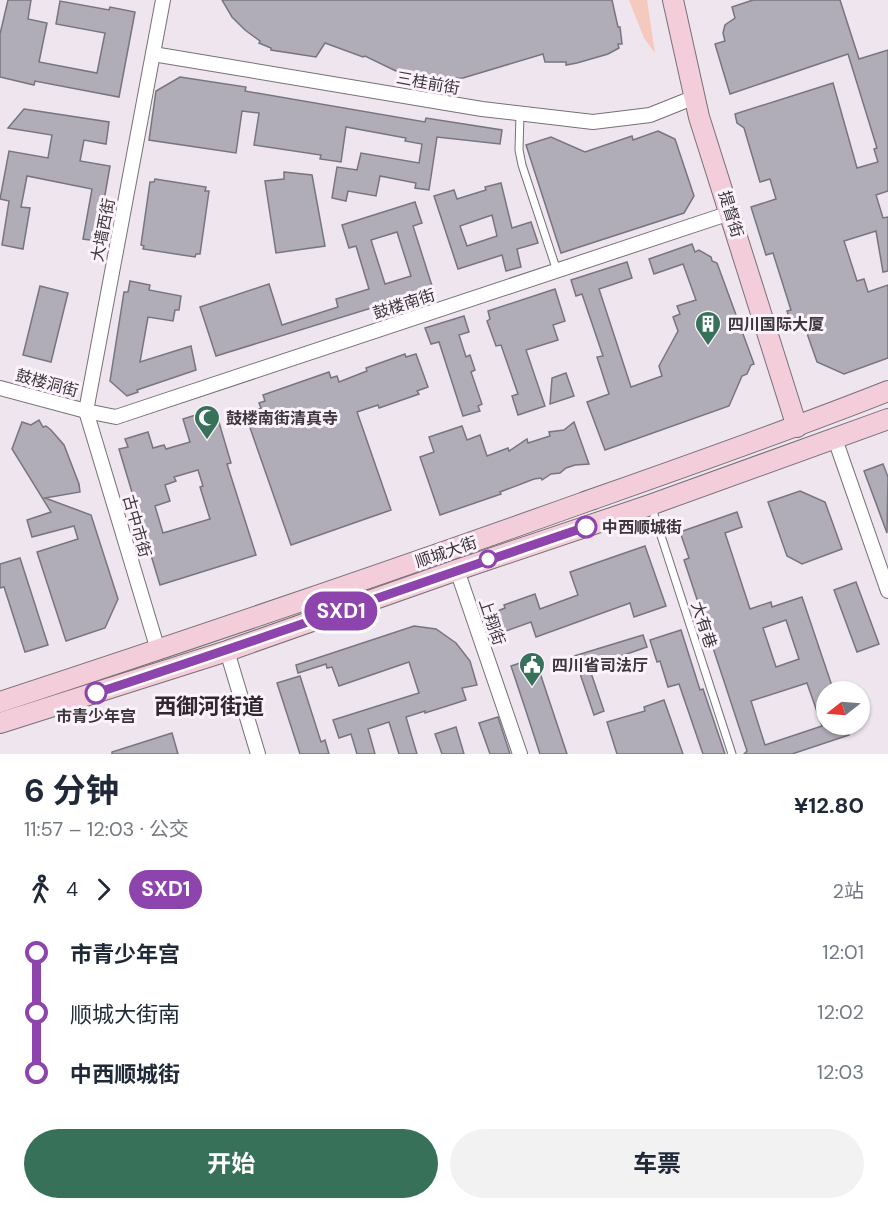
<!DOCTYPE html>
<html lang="zh">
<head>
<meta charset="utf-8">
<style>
  :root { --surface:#fff; --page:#f2f2f3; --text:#1f2937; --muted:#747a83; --accent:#377159 }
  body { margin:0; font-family:"DM Sans","Noto Sans SC",sans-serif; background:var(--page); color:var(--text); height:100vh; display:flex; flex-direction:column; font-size:22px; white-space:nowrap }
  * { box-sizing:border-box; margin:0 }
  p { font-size:20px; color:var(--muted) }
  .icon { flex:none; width:33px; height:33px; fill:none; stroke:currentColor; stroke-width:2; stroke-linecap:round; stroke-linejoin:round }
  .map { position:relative; height:754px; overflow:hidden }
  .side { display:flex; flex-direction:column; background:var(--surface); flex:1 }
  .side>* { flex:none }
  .badge { padding:0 12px; border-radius:20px; font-size:21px; line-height:39px }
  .needle { width:39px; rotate:253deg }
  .fabs { position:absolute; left:816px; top:681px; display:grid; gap:12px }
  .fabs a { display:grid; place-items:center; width:54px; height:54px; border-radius:50%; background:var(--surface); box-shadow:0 2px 4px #0004; font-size:30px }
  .map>.badge { position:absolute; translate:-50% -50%; box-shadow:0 0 0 3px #fff }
  .legs { display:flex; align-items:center; gap:9px; height:66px; padding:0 24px; font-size:20px }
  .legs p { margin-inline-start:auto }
  .overview { display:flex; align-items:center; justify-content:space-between; height:102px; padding:0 24px }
  h1 { font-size:33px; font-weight:700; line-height:45px }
  .primary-button { display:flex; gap:12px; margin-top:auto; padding:12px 24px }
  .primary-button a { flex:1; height:69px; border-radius:36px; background:var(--accent); color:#fff; font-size:24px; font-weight:700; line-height:69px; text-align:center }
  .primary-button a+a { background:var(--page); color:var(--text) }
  ul { padding:0 24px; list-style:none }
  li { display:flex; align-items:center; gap:21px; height:60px; font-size:22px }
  li i { display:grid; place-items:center; width:9px; height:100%; margin:0 8px; background:currentColor }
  li i::after { content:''; width:15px; height:15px; margin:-8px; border:4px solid; border-radius:50%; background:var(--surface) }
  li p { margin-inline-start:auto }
  li:first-child i { background:linear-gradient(#0000 50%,currentColor 0) }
  li:last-child i { background:linear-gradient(currentColor 50%,#0000 0) }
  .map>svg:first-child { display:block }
  .green { fill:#f6c9be }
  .building { fill:#b0adb8; stroke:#77757e; stroke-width:1.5; fill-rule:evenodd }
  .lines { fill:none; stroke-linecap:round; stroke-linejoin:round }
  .lane-casing { stroke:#787077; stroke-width:9 }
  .street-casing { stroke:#787077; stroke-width:16 }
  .secondary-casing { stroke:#787077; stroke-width:22 }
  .lane { stroke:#fff; stroke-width:7 }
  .street { stroke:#fff; stroke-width:14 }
  .secondary { stroke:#f3cdda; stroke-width:20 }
  .line-1-casing { stroke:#fff; stroke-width:14 }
  .line-1 { stroke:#8e44ad; stroke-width:9 }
  .stop-1-dot { fill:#fff; stroke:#8e44ad; stroke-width:3 }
  .labels { text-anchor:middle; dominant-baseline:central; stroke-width:6; stroke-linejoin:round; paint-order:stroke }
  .street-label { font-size:16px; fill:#3b373b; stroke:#fcf2fb }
  .poi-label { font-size:16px; font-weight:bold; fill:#3b373b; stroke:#fcf2fb; text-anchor:start }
  .stop-label { font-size:16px; font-weight:bold; fill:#3b373b; stroke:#fcf2fb; text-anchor:start }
  .district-label { font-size:22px; font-weight:bold; fill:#2f282e; stroke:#fcf2fb }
</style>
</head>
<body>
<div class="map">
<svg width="888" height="754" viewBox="0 0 888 754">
  <rect width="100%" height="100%" fill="#eee5ee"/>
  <path class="green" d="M629,0H647L655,53L644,38Z"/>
  <g class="building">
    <path d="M8,0H31L28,19L47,23L39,62L97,73L105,33L56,24L60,1L109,10L110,7L135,12L119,97L35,81L34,85L0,77V34Z"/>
    <path d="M222,0H612L618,27H620L622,44H618L619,48L608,54L577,63L566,65V62H545L543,54L463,78L425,79L398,72L365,56L363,57L325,43L316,57L271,50V48L259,43L260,41L245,30L232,17Z"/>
    <path d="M753,0H840L859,59L888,50V191L876,195L883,218L888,217V271L883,272L876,231L844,241L857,281L864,279L868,292L888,285V358L844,374L817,362L803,322L792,326L787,311L791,310L773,253L766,255L751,207L776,199L770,179L760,182L744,128L737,123L735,114L833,83L857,168L878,162L874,149L877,148L848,54L730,94L715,44L725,41L723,33L725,25L735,18L732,7Z"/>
    <path d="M180,77L246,87L245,91L425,122L426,118L502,130L500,144L437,137L429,190L415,188L416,183L380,176L376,196L348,191L346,201L332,198L337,167L357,170L361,153L419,163L422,144L405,141L406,138L346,127L341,162L320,159L321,155L254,145L259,113L242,111L236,153L149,140L156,91Z"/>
    <path d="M24,109L109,122L106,144L84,140L80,161L110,166L97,241L83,239L92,189L27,176L21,207L30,208L23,249L2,245L9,201L0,199L9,151L48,158L52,135L8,128Z"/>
    <path d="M658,131L675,139L694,196L684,213L561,253L526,145L551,137L585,152L632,136L633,140Z"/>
    <path d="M284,172L312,175L325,246L276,253L265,181L284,179Z"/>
    <path d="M155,179L206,187L205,191H209L200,254H196L195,257L143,249L144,246L141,245L150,182H154Z"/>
    <path d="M501,183L512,228L531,222L538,243L517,249L521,267L506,271L502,255L458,269L434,196L454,190L457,199L486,190L485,187ZM492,215L497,236L467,246L460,226Z"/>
    <path d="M415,202L422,223L413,226L433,289L216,356L200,307L269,284L282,325L338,307L336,299L369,289L356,246L349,248L342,225ZM397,232L411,276L385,284L371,240Z"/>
    <path d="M692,244L695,252L699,250L711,257L712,261L717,263L754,364L751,365L747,374L742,376L729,406L605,450L587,402L609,394L597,357L603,356L582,294L576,296L571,280L627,262L632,278L599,289L631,387L662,376L659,366L678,331L673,317L680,314L677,306L696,300L683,264L654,274L649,259Z"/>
    <path d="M130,281L150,285L149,290L181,296L179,310H175L173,321L148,317L140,362L191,346L196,370L137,390L138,392L127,396L110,381L124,292H128Z"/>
    <path d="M40,286L68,293L51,362L23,355Z"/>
    <path d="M555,289L565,321L553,325L558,340L526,350L545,406L518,415L512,396L518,394L501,345L496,346L487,321L490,319L488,311Z"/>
    <path d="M464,316L469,332L459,335L466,357L470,355L475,370L471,372L482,404L478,406L480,411L463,416L439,342L431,344L425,328Z"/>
    <path d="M405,354L406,357L416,354L428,387L417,391L419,394L379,408L378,405L357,412L391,510L291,545L248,422L258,418L255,411L261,408L259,403L265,401L263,395L329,372L331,378L337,376L339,382L367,371L366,368Z"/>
    <path d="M566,373L574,396L550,404L552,378Z"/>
    <path d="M215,409L231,463L227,464L256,555L160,585L119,449L128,447L125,439L148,432L153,448L164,445L166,449L190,442L183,419ZM198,470L203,486L200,487L210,519L163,533L155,506L170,501L165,485L176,481L174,477Z"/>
    <path d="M39,420L43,427L46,426L51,430L64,445L79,484L80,492L45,498L91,515L118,599L105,628L66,641L37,552L78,539L74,526L32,537L27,520L51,512L12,449L22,422L31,425Z"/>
    <path d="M574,422L589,464L575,465L566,468L560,473L551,474L542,480L541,478L534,479L500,492L501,494L440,515L420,457L434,452L429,437L462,426L467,440L480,435L487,456L508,448L509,451L527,439L528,443L550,436L549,432L564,430Z"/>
    <path d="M883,464L888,477L887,533L864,471Z"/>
    <path d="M800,491L825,502L842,549L802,564L787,556L768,502Z"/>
    <path d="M737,512L742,527L725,533L750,609L771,602L772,607L802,597L834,692H826V724H845L849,735L792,754H744L747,751L684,560L689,558L680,532ZM786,620L799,659L776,667L763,628ZM807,683L822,726L765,745L751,701Z"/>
    <path d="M645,546L666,606L634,617L630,603L536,637L531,622L503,632L495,612L505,608L504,605L535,594L540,609L578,595L570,572Z"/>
    <path d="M20,558L48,645L25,652L4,587L0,588V564Z"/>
    <path d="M856,582L879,644L857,652L834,590Z"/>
    <path d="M414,626L436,629L456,643L470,661L477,685L462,688L466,700L425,713V711L406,717L417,754H399L389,722L368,729L375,754H357L351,734L339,738L333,720L419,693L409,662L339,686L332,667L327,668L326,664L298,673L296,665Z"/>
    <path d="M681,630L700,690L703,689L725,754H703L679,684L668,687L660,661L657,662L650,640Z"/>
    <path d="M643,635L647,647L589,667L604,711L594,715L574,656Z"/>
    <path d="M535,658L567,754H540L526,711L511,666Z"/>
    <path d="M300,676L321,742L325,740L329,754H300L277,683Z"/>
    <path d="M664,700L683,754H617L607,722L645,711L644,707Z"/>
    <path d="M498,717L510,754H490L479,723Z"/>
    <path d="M456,727L464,754H442L435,734Z"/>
    <path d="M172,733L178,754H112V752Z"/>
  </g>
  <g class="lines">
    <defs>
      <g id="lane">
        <path d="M520,114L519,150L522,165L557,271"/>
        <path d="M651,505L732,754"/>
      </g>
      <g id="street">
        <path d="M153,54L482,109L593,122L650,115L695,97"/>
        <path d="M0,388L86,411L116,417L730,213"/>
        <path d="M835,439L888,591"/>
        <path d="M457,570L520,754"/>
        <path d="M158,650L86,411L163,0"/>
        <path d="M227,651L258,754"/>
      </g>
      <g id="secondary">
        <path d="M673,0L699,117L797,427"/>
        <path d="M0,702C195,638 389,572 582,503C684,467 787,431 888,391"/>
        <path d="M0,723L227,651L457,570L650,505L888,419"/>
      </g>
    </defs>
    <use href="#lane" class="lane-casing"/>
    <use href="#street" class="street-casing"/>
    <use href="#secondary" class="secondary-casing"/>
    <use href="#lane" class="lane"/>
    <use href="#street" class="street"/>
    <use href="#secondary" class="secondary"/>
  </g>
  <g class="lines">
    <defs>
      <path id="line-1" d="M96,693C260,640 422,582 586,527"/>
    </defs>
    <use href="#line-1" class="line-1-casing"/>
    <use href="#line-1" class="line-1"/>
  </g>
  <defs>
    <symbol id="building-pin" viewBox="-11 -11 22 30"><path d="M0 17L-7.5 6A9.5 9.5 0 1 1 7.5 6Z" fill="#377159" stroke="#fcf2fb"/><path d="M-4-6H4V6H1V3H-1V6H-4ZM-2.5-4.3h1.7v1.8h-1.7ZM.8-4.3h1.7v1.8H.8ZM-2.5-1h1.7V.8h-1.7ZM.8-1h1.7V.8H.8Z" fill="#fff"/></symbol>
    <symbol id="mosque-pin" viewBox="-11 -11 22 30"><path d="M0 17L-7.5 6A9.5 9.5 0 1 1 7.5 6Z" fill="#377159" stroke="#fcf2fb"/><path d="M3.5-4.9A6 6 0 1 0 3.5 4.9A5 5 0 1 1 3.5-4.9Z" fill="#fff"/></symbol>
    <symbol id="civic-pin" viewBox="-11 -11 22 30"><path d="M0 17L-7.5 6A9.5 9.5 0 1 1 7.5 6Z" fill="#377159" stroke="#fcf2fb"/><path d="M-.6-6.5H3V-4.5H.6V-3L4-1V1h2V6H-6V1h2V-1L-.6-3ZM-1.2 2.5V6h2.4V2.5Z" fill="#fff"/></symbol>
  </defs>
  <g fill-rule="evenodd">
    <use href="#building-pin" x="693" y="309" width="30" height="40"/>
    <use href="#mosque-pin" x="192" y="403" width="30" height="40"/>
    <use href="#civic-pin" x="517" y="650" width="30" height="40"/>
  </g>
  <g class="stop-1-dot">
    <circle cx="586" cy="527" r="10"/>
    <circle cx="488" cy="559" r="8"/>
    <circle cx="96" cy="693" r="10"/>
  </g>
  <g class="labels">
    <g class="street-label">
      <text transform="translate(428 83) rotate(10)">三桂前街</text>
      <text transform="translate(731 214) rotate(73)">提督街</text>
      <text transform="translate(103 230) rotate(-79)">大墙西街</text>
      <text transform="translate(404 304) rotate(-18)">鼓楼南街</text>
      <text transform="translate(47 383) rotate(15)">鼓楼洞街</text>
      <text transform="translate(137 526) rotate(74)">古中市街</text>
      <text transform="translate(446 552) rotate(-19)">顺城大街</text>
      <text transform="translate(492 622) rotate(71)">上翔街</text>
      <text transform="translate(704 625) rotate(72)">大有巷</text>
    </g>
    <g class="poi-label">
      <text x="728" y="324">四川国际大厦</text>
      <text x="226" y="418">鼓楼南街清真寺</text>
      <text x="552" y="665">四川省司法厅</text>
    </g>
    <g class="stop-label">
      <text x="602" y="527">中西顺城街</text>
      <text x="96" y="716" text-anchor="middle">市青少年宫</text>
    </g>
    <g class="district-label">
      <text x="209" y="706">西御河街道</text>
    </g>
  </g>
</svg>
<div class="fabs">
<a><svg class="needle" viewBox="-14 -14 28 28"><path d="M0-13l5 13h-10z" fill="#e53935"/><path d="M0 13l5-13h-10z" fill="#747a83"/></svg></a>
</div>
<b class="badge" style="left:341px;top:611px;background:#8e44ad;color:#fff">SXD1</b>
</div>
<section class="side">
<div class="overview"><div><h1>6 分钟</h1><p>11:57 – 12:03 · 公交</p></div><b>¥12.80</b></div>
<div class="legs"><svg class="icon" aria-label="walk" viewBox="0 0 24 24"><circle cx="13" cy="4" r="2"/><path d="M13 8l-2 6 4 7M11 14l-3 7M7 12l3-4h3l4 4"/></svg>4<svg class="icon" aria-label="forward" viewBox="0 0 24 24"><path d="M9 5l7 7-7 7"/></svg><b class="badge" style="background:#8e44ad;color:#fff">SXD1</b><p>2站</p></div>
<ul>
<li><i style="color:#8e44ad"></i><b>市青少年宫</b><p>12:01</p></li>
<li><i style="color:#8e44ad"></i><span>顺城大街南</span><p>12:02</p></li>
<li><i style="color:#8e44ad"></i><b>中西顺城街</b><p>12:03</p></li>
</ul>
<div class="primary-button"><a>开始</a><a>车票</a></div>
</section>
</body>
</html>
